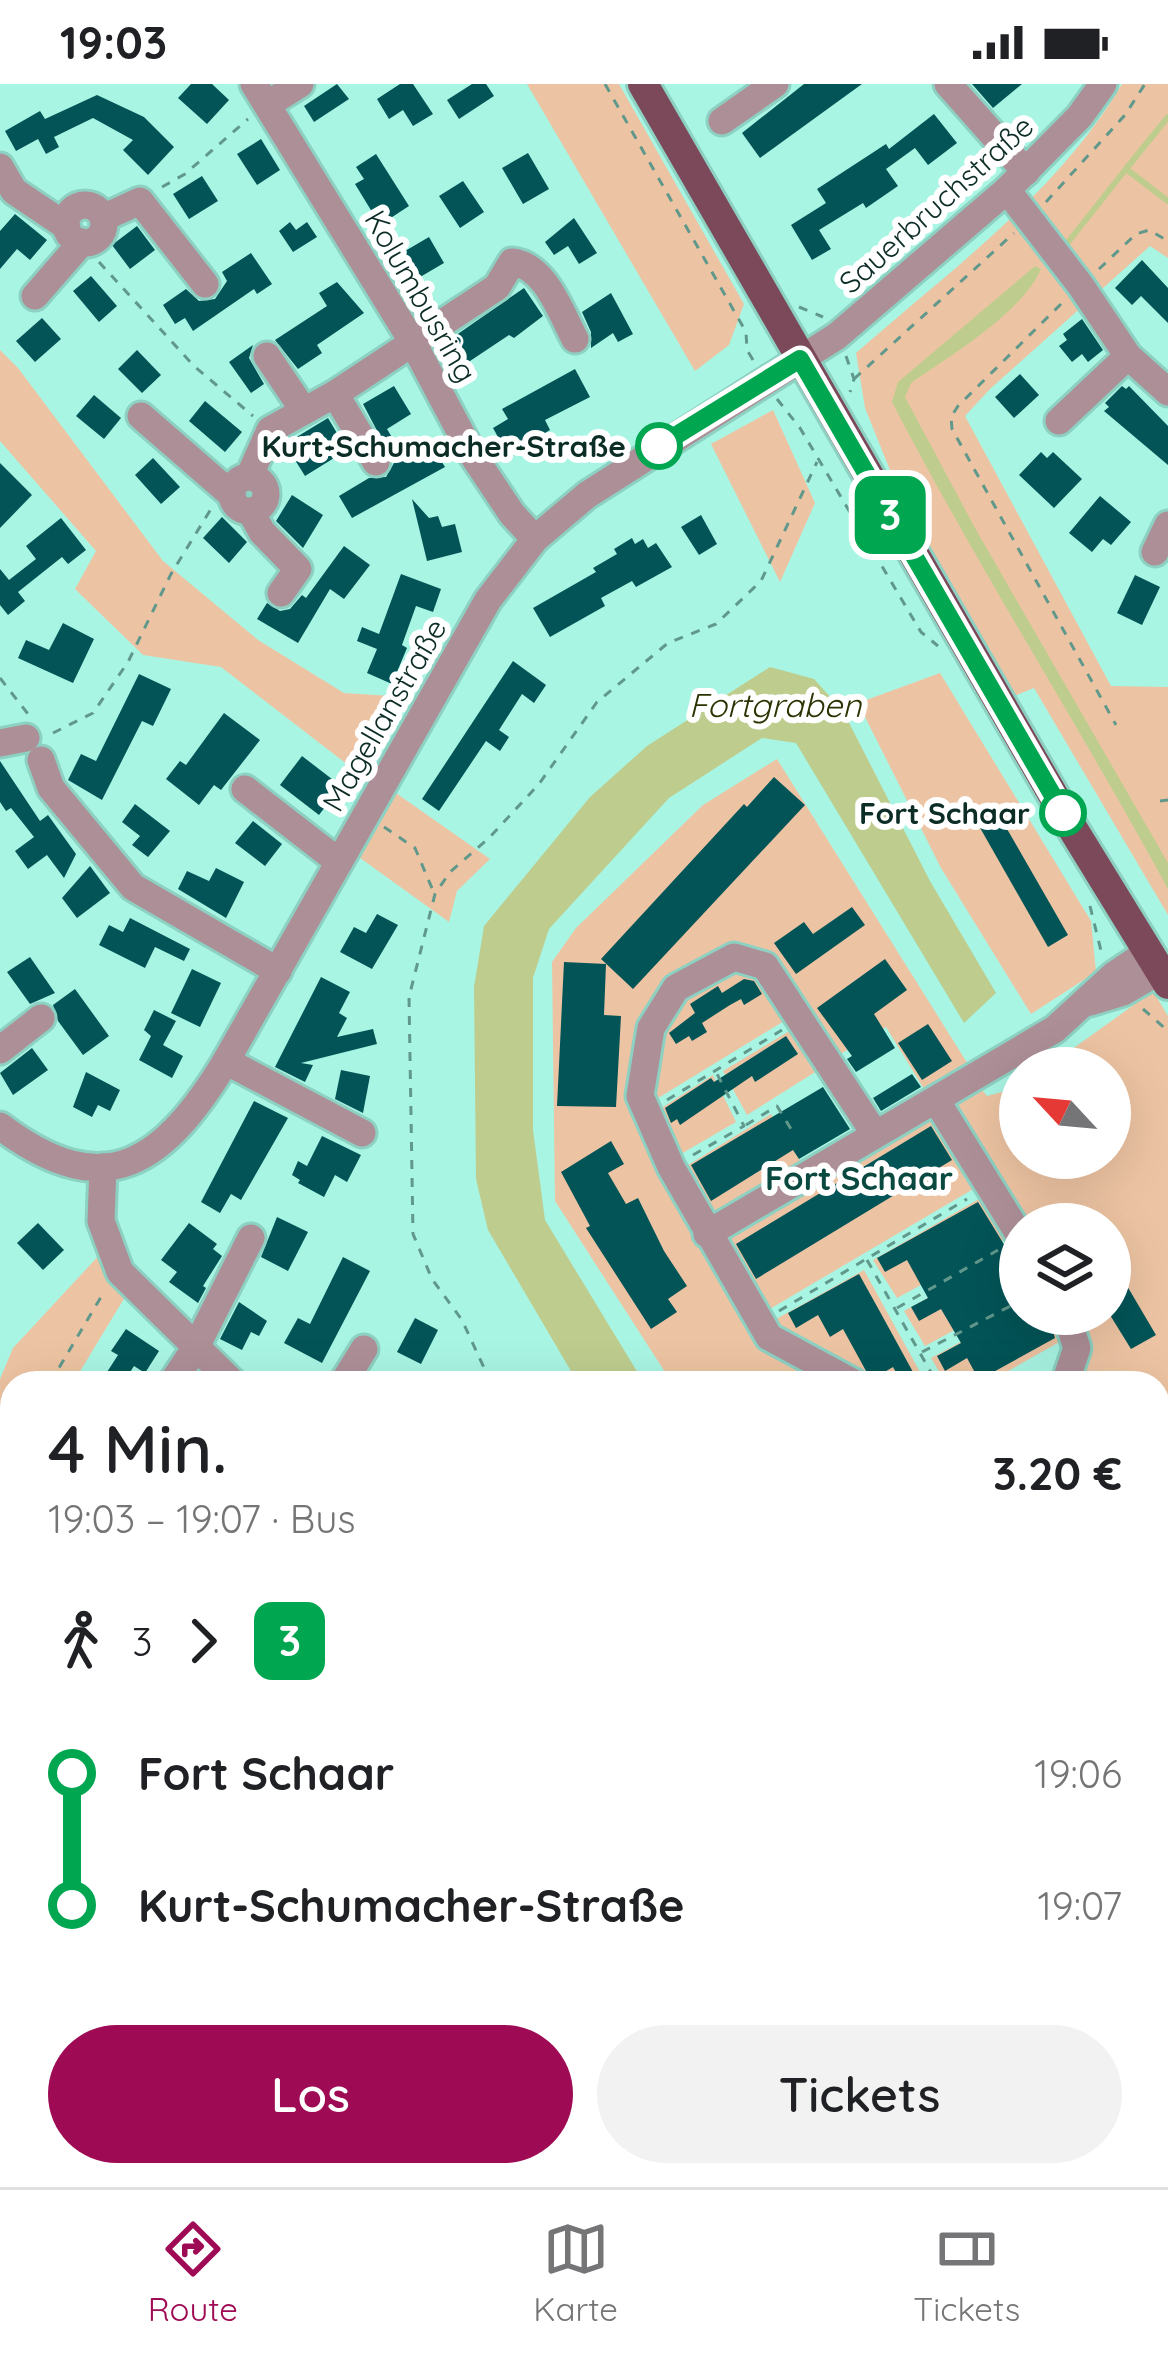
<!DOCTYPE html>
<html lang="de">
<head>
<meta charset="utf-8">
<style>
  :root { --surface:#fff; --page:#f2f2f2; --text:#202124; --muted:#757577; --line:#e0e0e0; --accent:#9e0a54 }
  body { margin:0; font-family:Quicksand,sans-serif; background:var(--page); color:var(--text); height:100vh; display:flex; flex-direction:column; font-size:45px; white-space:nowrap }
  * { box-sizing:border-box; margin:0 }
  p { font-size:39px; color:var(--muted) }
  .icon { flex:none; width:66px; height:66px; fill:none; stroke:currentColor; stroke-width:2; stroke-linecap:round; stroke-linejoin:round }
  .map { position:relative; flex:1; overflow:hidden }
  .side { position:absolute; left:0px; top:1287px; width:1170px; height:816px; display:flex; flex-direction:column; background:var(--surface); border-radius:36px 36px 0 0; box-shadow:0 12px 48px #0002 }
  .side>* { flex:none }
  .badge { padding:0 24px; border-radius:18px; font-size:42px; line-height:78px }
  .needle { width:78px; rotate:296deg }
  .controls { position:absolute; left:999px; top:963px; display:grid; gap:24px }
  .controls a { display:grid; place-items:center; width:132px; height:132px; border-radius:50%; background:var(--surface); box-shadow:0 12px 48px #0002; font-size:60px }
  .map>.badge { position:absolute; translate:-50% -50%; box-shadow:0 0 0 6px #fff }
  .legs { display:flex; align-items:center; gap:18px; height:132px; padding:0 48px; font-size:39px }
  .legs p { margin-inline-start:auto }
  .head { display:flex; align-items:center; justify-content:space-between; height:204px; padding:0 48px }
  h1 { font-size:66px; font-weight:600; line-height:90px }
  .cta { display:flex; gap:24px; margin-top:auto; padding:24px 48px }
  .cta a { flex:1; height:138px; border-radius:72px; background:var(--accent); color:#fff; font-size:48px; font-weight:600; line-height:138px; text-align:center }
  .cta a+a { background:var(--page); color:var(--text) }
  ul { padding:0 48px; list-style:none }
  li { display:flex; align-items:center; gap:42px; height:132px; font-size:45px }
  li i { display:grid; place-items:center; width:18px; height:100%; margin:0 15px; background:currentColor }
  li i::after { content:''; width:30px; height:30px; margin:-15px; border:9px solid; border-radius:50%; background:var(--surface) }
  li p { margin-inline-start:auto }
  li:first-child i { background:linear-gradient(#0000 50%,currentColor 0) }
  li:last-child i { background:linear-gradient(currentColor 50%,#0000 0) }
  .status { display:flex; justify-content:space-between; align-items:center; height:84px; padding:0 60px; background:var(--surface); direction:ltr }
  .status svg { height:33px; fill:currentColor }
  .menu { display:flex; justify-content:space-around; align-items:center; height:168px; border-top:3px solid var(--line); background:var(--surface); font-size:33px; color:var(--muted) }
  .menu a { display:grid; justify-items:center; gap:6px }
  .menu .on { color:var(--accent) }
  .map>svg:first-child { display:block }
  .green { fill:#edc4a3 }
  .water { fill:#becd8e }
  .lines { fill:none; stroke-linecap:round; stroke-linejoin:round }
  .stream { stroke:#becd8e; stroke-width:6 }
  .building { fill:#035457 }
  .minor-casing { stroke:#8dd1c2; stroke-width:33 }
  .major-casing { stroke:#8dd1c2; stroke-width:36 }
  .path { stroke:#61988c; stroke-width:3; stroke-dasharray:9 9; stroke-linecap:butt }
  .minor { stroke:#ad8f97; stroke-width:27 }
  .major { stroke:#7b4959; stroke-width:30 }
  .line-1-casing { stroke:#fff; stroke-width:27 }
  .line-1 { stroke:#00a650; stroke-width:18 }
  .stop-1-dot { fill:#fff; stroke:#00a650; stroke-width:6 }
  .labels { text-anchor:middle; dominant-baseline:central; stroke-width:12; stroke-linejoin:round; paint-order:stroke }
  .street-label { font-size:30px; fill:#0c2c26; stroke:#fff }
  .stop-label { font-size:30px; font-weight:bold; fill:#0c2c26; stroke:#fff; text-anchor:end }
  .water-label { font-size:33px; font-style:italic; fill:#2b3302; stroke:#fff }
  .neighbourhood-label { font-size:33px; font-weight:bold; fill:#0a4940; stroke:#fff }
</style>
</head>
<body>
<div class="status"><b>19:03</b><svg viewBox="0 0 49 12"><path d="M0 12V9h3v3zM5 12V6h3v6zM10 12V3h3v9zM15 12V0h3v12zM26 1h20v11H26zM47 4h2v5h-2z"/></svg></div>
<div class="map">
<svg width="1168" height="2103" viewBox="0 0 1168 2103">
  <rect width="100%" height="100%" fill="#a9f5e4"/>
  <g class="green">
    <path d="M527,0H619L744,220L729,261L695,287Z"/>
    <path d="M1122,0H1168V174L1150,162L990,305L965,332L1111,602L1168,603V831L1034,604L1012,613L898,406L865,324L856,269C949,187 1058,109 1122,0Z"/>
    <path d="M0,266L18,284L163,477L258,556L344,609L407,613L361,691L221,583L143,571L75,505L96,467L0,357Z"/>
    <path d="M773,326L815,419L780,498L711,360Z"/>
    <path d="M940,589L1091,837L1096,888L1031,930L941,784L858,619Z"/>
    <path d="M777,675L971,985L874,1037L924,1005L886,943L837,972L770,873L671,895L629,1014L756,1257L833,1299H672L555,1117L552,878L576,844L703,721Z"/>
    <path d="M393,707L490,775L457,807L449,838L356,771Z"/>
    <path d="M736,880L759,888L789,934L650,1019L658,947L680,910Z"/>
    <path d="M1153,907L1168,932V1416L1158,1421V1299H1076L1088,1265L1080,1230H1110V1140H1026L945,1018L977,1000L987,1012L1020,1003V1074H1110V984H1046Z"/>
    <path d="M794,944L820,985L747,1031L723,987Z"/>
    <path d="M713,991L736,1038L674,1074L652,1030Z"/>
    <path d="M935,1026L980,1101L763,1229L719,1153Z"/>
    <path d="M771,1030L804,1083L710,1139L680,1086Z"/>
    <path d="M986,1111L1011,1152L897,1214L873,1176Z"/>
    <path d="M1020,1163V1211L925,1262L904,1227Z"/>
    <path d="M104,1166L128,1208L73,1299H12V1511L0,1505V1295L13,1264Z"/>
    <path d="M864,1186L926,1299H871L772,1245L769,1239Z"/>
    <path d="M1020,1226V1230H1058L1070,1252L987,1299H946L931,1274Z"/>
    <path d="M1168,1526V1804L1158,1803V1528Z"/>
    <path d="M1158,1863L1168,1865V2020L1158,2031Z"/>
    <path d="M967,2091H1101L1090,2103H989Z"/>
  </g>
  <g class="water">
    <path d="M1035,182L1041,185C1023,228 950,272 911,299L905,313L975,444L1168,779V805C1079,641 978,484 892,318L898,298Z"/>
    <path d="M770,583L814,595L843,627L930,797L996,909L964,939L796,659L762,654L669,714L549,845L533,894V1046L545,1136L644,1299H578L488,1146L476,1095L474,903L484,842L590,713L647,662Z"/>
  </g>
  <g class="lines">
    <g class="stream">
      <path d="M1126,85L1168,33"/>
      <path d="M1065,162L1126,85L1168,117"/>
    </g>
  </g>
  <g class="building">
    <path d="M191,0H212L229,16L207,40L178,14Z"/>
    <path d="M337,0L349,15L314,38L304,22Z"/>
    <path d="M400,0H413L433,30L413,42L403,26L389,35L377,15Z"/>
    <path d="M472,0H486L494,12L459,35L447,16Z"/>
    <path d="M804,0H862L760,74L742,49Z"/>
    <path d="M972,0H1022L993,24Z"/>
    <path d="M97,11L144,33L174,63L148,91L123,66L133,56L93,34L54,53L59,63L46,70L38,55L16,67L5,47L40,27L45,35Z"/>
    <path d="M934,30L957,59L928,81L915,64L886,85L898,102L866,124L863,119L819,146L831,165L812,176L791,141L826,119L817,105L886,60L889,65Z"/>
    <path d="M261,55L280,86L257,101L237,70Z"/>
    <path d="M528,69L549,105L523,120L502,84Z"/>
    <path d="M376,70L409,122L380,141L355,100L364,95L356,83Z"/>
    <path d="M202,92L218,117L189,135L173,110Z"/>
    <path d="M463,97L484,128L460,144L439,112Z"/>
    <path d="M15,130L47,156L30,176L17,165L0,185V147Z"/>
    <path d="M574,134L597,169L579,180L568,162L554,171L545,158Z"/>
    <path d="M290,138L296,146L307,138L317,153L293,168L279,147Z"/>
    <path d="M137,142L155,166L130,185L112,161Z"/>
    <path d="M429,153L444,179L403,203L388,177Z"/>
    <path d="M251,169L272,200L257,210L254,205L193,247L185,234L175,240L163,221L186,205L199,217L215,215L227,197L222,188Z"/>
    <path d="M1142,176L1168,204V239L1141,212L1132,221L1115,204Z"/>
    <path d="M91,192L117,222L99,238L73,207Z"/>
    <path d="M337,198L364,229L317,261L322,269L298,285L275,256L327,222L319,209Z"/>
    <path d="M524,204L543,232L514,254L509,251L455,287L439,263Z"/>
    <path d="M611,209L633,250L618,258L613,249L591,264V248L582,228Z"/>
    <path d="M42,234L61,255L35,278L16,257Z"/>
    <path d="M1082,235L1103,266L1088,278L1082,270L1072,278L1059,262L1067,256L1063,250Z"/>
    <path d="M253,261L249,274L264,300L251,309L229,278Z"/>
    <path d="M137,266L161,291L142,309L118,285Z"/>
    <path d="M575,285L590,313L545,336L550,346L508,371L493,344L508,335L502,325Z"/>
    <path d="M1020,290L1039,311L1014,334L995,313Z"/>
    <path d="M394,302L411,330L387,345L406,377L432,362L445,383L352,434L339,412L369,394L386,393L394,379L363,320Z"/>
    <path d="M1122,302L1126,305L1129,302L1168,342V381L1104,327L1109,323L1105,319Z"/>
    <path d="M94,311L121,334L104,355L76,332Z"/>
    <path d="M205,317L242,348L225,368L189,337Z"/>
    <path d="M328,334L347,366L305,392L285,360Z"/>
    <path d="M1041,368L1047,374L1053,368L1082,395L1054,424L1019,391Z"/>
    <path d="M153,374L180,403L161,420L135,391Z"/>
    <path d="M0,379L32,411L0,444Z"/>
    <path d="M292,411L323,431L303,464L276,437Z"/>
    <path d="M1100,412L1131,438L1111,461L1103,455L1092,468L1069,449Z"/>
    <path d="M412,415L429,434L438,432L442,443L455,440L462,468L427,477Z"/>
    <path d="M701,431L717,460L699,471L681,443Z"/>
    <path d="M222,433L247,458L229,479L203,454Z"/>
    <path d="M61,434L86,466L68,480L62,473L18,508L25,517L8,531L0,521V485L9,496L36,475L26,462Z"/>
    <path d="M632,454L635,460L643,455L648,464L656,459L672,483L636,503L632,497L601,514L605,522L550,553L533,524L596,488L593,484L617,470L614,465Z"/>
    <path d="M344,462L370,481L344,515L330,505L298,559L257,535L267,519L280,527L290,525L302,511L306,514Z"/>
    <path d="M401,490L441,505L433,528L416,522L402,561L407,564L392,600L367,589L377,565L357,557L362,543L379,550Z"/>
    <path d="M1135,491L1160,503L1142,541L1117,529Z"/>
    <path d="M63,539L94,555L73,599L18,574L26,556L49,566Z"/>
    <path d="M513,577L546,601L534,619L522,610L499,646L509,653L500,667L486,657L439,727L422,715Z"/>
    <path d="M139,590L171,605L153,642L142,637L102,716L68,696L81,670L96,677Z"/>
    <path d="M224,629L260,656L221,706L214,701L199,721L166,695L180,677L186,681Z"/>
    <path d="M302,672L341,702L319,731L280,701Z"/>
    <path d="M0,677L40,737L48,731L76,770L64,794L47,771L28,785L15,767L34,753L11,724L6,727L0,718Z"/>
    <path d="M774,693L805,721L633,905L601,875L744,720L747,723Z"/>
    <path d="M135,720L170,747L148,773L132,761L140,752L122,738Z"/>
    <path d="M999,731L1068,851L1048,863L979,742Z"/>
    <path d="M253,737L282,760L265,782L235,759Z"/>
    <path d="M90,782L110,809L77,834L62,814Z"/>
    <path d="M216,784L244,798L226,834L178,805L187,787L209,797Z"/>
    <path d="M852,823L865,841L796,890L774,859L804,838L813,850Z"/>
    <path d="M377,830L398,841L372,885L340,868L354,843L366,849Z"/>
    <path d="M130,834L190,865L184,877L155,863L145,884L99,861L109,841L123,848Z"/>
    <path d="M30,873L55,909L30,920L7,888Z"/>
    <path d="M885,875L907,906L874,930L895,964L856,988L847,975L852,972L817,924Z"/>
    <path d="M564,878L606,880L604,931L621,932L616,1023L557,1022Z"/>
    <path d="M192,885L221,899L200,943L171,929Z"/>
    <path d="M321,893L350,908L339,929L347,934L337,953L373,945L377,960L301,979L313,981L305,998L275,983Z"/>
    <path d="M744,895L754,897L762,910L744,921L741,915L730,921L702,939L707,948L692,957L689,952L676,960L669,949L695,929L690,920L718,902L722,909Z"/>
    <path d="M75,905L109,952L83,971L58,937L53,921Z"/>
    <path d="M154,926L176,937L163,961L183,972L172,994L139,976L151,952L144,946Z"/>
    <path d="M928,940L952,977L922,996L898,959Z"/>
    <path d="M786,952L798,970L755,998L752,992L680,1041L677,1035L671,1039L665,1024L711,994L714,998Z"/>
    <path d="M32,964L48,986L13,1011L0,989Z"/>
    <path d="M341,986L370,992L363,1029L335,1015Z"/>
    <path d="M86,988L120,1006L110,1027L98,1021L92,1033L73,1023Z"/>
    <path d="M912,990L921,1003L881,1027L873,1014Z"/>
    <path d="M823,1003L850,1045L799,1075L793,1066L711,1117L691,1081Z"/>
    <path d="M254,1017L288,1034L241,1116L231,1110L220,1129L201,1118Z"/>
    <path d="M931,1042L952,1076L756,1195L736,1160Z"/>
    <path d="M322,1052L361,1071L347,1098L335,1091L324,1113L298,1099L300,1096L292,1091L298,1077L307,1082Z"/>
    <path d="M611,1057L624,1080L608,1089L626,1120L638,1114L664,1167L687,1202L668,1215L677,1228L651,1245L586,1144L590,1142L561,1088Z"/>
    <path d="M978,1118L1005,1162L1020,1170V1230H1048L1055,1254L979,1296L967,1274L945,1287L937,1272L961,1259L941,1225L919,1237L911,1223L928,1214L907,1176L885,1188L877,1174Z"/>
    <path d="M277,1133L308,1148L288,1187L261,1173Z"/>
    <path d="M38,1139L64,1166L43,1186L17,1159Z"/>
    <path d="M189,1139L217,1160L213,1165L222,1172L203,1202L206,1204L198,1219L169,1198L177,1188L161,1176Z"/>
    <path d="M343,1173L370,1187L322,1279L284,1259L298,1234L310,1240Z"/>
    <path d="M1110,1173L1156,1251L1131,1265L1110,1231Z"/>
    <path d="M859,1190L879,1226L919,1299H902L893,1283L871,1296L843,1245L830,1253L818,1231L796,1244L788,1229Z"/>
    <path d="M239,1218L267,1237L259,1252L251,1248L242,1266L220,1255Z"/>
    <path d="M415,1234L438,1246L421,1280L397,1268Z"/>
    <path d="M126,1245L159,1267L145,1289L134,1282L123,1299H100L118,1271L111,1267Z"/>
  </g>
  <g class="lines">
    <defs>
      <g id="minor">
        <path d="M254,0L412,257L472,370L512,430L535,455"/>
        <path d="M948,0L1026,88"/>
        <path d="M268,20L300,0"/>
        <path d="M722,37L775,0"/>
        <path d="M0,83L14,107L66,142"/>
        <path d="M1007,106L1081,202L1128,272L1168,308"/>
        <circle cx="85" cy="140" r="19"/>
        <path d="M103,134L140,117L205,200"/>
        <path d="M35,212L82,158"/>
        <path d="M267,272L304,327"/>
        <path d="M335,310L376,378"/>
        <path d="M141,332L232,411"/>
        <path d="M1059,337L1128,272"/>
        <circle cx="249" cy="410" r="17"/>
        <path d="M249,393L270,346L335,310L497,203L512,178C545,181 561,229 575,255"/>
        <path d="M251,428L262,448L298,485L281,509"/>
        <path d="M1155,468L1168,441"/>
        <path d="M0,659L26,654"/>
        <path d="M41,676L51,704L133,803L278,887"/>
        <path d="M245,705L339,778"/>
        <path d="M1090,918L1123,908L1159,887"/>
        <path d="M0,966L41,934"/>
        <path d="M226,977L362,1049"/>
        <path d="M936,1016L1020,1152"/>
        <path d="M0,1042C107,1123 165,1077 226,977L488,516L535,455L587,411L837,252L1007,106L1080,32L1103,0"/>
        <path d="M103,1083L101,1137L120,1188L233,1299"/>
        <path d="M707,1150L1055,945L1114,891L1147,869"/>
        <path d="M172,1299L196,1263L251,1154"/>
        <path d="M343,1299L364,1265"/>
        <path d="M854,1299L769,1253L671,1083L640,1012L651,944L676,904L734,873L765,882L875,1050"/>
        <path d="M1065,1299L1077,1264L1066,1230"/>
        <path d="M1142,2091L1157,2103"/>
      </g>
      <path id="major" d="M643,0L1071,742L1168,900"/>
    </defs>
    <use href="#minor" class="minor-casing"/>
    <use href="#major" class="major-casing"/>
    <g class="path">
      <path d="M605,0L746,248L747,266L753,276"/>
      <path d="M162,103L185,90L248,35"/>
      <path d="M1046,118L1125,31L1145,0"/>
      <path d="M99,178L194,282L253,332"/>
      <path d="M1099,185L1136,150L1149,146L1168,157"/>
      <path d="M1061,220L958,322L951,333L952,345L1116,641"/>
      <path d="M799,223L823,233"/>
      <path d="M846,272L854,295L850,308"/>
      <path d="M854,295L1014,149"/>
      <path d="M777,315L800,344L921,548L938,562"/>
      <path d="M0,594L28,630"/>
      <path d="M53,649L93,629L128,578L171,490L211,425"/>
      <path d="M1160,717L1168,716"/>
      <path d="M384,743L415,764L434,809"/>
      <path d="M1090,822L1102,871"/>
      <path d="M1143,925L1168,947"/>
      <path d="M667,1016L782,946"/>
      <path d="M746,1041L777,1022L794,1050"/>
      <path d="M693,1071L744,1042L715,986"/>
      <path d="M867,1176L937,1299"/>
      <path d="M897,1224L998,1166"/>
      <path d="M779,1227L967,1115"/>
      <path d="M922,1268L1020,1217"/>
      <path d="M50,1299L104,1208"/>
      <path d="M491,1299L462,1236L432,1195L413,1150L409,913L435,810L450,788L489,754L539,700L597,618L668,559L716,540L761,497L817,378"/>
      <path d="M0,1380L12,1361"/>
      <path d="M0,1398L12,1405"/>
      <path d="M1158,1534L1168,1533"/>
      <path d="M1158,1766H1168"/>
    </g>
    <use href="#minor" class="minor"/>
    <use href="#major" class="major"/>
  </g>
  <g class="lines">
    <defs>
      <path id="line-1" d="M659,362L800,275L1063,729"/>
    </defs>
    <use href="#line-1" class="line-1-casing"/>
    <use href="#line-1" class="line-1"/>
  </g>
  <g class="stop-1-dot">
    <circle cx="659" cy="362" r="21"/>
    <circle cx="1063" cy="729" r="21"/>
  </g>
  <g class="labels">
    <g class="street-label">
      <text transform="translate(936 120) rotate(-42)">Sauerbruchstraße</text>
      <text transform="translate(421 212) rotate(60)">Kolumbusring</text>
      <text transform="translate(384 631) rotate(-60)">Magellanstraße</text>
    </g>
    <g class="stop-label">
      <text x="626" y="362">Kurt-Schumacher-Straße</text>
      <text x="1030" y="729">Fort Schaar</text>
    </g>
    <g class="water-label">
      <text x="775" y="620">Fortgraben</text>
    </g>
    <g class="neighbourhood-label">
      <text x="859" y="1093">Fort Schaar</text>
    </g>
  </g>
</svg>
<div class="controls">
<a><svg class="needle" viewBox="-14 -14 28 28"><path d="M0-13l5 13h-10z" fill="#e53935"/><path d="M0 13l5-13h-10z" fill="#757577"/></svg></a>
<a><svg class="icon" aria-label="layers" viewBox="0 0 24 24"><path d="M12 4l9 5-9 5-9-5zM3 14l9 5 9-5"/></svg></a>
</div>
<b class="badge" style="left:890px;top:431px;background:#00a650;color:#fff">3</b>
<section class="side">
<div class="head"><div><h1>4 Min.</h1><p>19:03 – 19:07 · Bus</p></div><b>3.20 €</b></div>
<div class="legs"><svg class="icon" aria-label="walk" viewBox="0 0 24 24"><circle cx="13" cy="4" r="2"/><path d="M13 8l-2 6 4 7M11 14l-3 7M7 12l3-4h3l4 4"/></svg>3<svg class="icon" aria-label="forward" viewBox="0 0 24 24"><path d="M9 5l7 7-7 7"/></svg><b class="badge" style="background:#00a650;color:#fff">3</b></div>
<ul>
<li><i style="color:#00a650"></i><b>Fort Schaar</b><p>19:06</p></li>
<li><i style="color:#00a650"></i><b>Kurt-Schumacher-Straße</b><p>19:07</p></li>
</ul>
<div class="cta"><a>Los</a><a>Tickets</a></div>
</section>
</div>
<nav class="menu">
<a class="on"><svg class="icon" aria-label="directions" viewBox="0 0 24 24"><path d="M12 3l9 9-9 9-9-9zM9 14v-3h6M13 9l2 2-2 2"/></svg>Route</a>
<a><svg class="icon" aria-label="map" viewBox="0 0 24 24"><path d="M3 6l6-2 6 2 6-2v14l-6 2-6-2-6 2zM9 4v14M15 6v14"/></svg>Karte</a>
<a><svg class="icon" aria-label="tickets" viewBox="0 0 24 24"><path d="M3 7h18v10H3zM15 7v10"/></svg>Tickets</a>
</nav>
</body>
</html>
